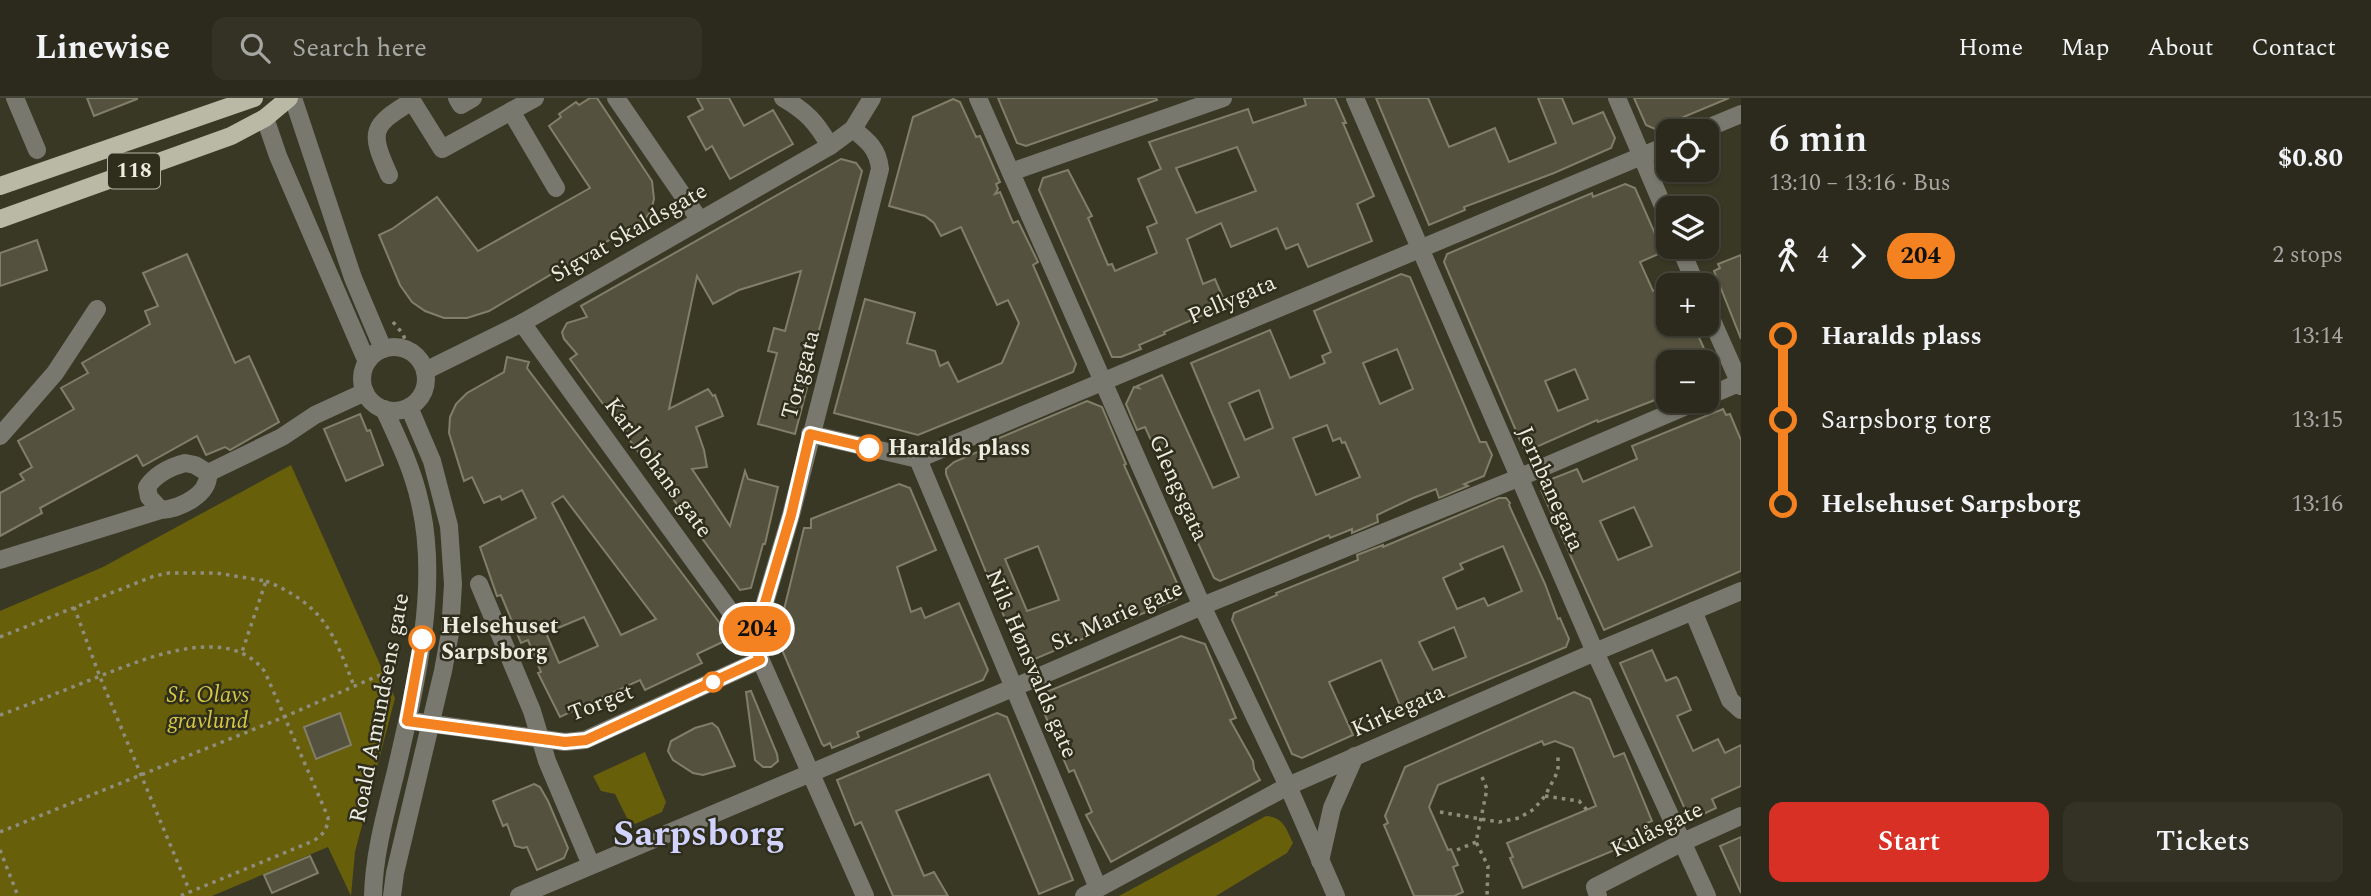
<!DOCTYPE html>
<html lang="en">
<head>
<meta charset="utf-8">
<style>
  :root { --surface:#2b2a1c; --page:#333225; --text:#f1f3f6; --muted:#a6a7a3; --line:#47463b; --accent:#d93025 }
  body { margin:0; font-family:Spectral,serif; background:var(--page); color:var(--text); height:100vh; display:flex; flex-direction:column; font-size:26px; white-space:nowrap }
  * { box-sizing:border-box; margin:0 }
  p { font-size:23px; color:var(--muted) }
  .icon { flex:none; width:38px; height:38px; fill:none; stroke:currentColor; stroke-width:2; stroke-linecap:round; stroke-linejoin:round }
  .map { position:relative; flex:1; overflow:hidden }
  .drawer { display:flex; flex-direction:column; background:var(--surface); width:630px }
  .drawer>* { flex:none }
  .badge { padding:0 14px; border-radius:23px; font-size:24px; line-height:46px }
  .fabs { position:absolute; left:1656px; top:21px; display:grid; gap:14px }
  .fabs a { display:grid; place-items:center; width:63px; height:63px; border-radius:14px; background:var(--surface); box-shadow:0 2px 5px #0004,0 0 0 2px var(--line); font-size:35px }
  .map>.badge { position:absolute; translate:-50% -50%; box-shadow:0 0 0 4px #fff }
  .legs { display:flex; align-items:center; gap:10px; height:77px; padding:0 28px; font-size:23px }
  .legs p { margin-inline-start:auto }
  .headline { display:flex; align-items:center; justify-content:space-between; height:119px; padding:0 28px }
  h1 { font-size:38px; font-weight:600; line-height:52px }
  .button { display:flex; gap:14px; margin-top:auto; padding:14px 28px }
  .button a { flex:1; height:80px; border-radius:14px; background:var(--accent); color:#fff; font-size:28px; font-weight:600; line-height:80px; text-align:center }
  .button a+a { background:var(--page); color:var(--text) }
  ul { padding:0 28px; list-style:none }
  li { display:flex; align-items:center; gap:24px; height:84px; font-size:26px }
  li i { display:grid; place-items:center; width:10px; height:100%; margin:0 9px; background:currentColor }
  li i::after { content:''; width:18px; height:18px; margin:-9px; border:5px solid; border-radius:50%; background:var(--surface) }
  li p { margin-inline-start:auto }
  li:first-child i { background:linear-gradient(#0000 50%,currentColor 0) }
  li:last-child i { background:linear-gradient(currentColor 50%,#0000 0) }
  header { display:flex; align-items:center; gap:42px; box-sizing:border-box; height:98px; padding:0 35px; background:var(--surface); border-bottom:2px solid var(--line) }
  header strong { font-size:33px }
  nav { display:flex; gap:38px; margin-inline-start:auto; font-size:24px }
  .search { width:490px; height:63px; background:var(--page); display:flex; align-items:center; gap:18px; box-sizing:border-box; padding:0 24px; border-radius:14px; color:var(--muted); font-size:26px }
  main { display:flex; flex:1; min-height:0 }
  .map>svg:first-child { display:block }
  .green { fill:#685f0a }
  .building { fill:#54523e; stroke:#817f6a; stroke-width:2; fill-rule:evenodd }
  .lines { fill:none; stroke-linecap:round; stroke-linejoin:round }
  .path { stroke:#8f8e7e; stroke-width:3.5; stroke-dasharray:3.5 5; stroke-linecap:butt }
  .minor { stroke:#79786f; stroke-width:18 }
  .major { stroke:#bab9a6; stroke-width:18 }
  .line-1-casing { stroke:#fff; stroke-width:16 }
  .line-1 { stroke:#f58220; stroke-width:10 }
  .stop-1-dot { fill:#fff; stroke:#f58220; stroke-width:3.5 }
  .labels { text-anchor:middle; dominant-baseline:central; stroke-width:5; stroke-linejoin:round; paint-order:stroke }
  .shield { fill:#2f2d1b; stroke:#b4b3a5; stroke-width:2 }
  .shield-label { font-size:21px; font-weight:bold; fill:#edece0 }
  .street-label { font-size:23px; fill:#edece0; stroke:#2f2d1b }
  .stop-label { font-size:23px; font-weight:bold; fill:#edece0; stroke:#2f2d1b; text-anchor:start }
  .park-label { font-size:23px; font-style:italic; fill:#d5c745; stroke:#2f2d1b }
  .town-label { font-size:37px; font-weight:bold; fill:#d1d2fe; stroke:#2f2d1b }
</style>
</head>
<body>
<header>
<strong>Linewise</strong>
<div class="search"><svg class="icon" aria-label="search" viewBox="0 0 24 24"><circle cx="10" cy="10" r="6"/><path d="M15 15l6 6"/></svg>Search here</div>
<nav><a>Home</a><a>Map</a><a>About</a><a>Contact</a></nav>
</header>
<main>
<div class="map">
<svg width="1741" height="798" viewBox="0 0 1741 798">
  <rect width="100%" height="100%" fill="#393825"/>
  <g class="green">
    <path d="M291,367L395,600L355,754L351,798L328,749L212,798H0V513L103,469Z"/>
    <path d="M645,654L666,704L662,714L635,726L627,720L615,696L601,693L593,678Z"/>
    <path d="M1266,718C1283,719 1286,730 1293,745L1287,755L1216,798H1119Z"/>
  </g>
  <g class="building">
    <path d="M87,0H137V1L94,18Z"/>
    <path d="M590,0H597L652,83L654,101L651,113L645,121L489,213L467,220H444L425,213L412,204L400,187L379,137L392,131L437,99L478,153L590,90L549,28L561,19L559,16L576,4L579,7Z"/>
    <path d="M697,0H729L744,28L773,12L793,46L730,81L712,48L706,52L688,19L703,11Z"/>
    <path d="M998,0H1156L1157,2L1026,48L1017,45Z"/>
    <path d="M1304,0H1335L1346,25H1343L1374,98L1357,106L1372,143L1308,169L1298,146L1286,151L1277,130L1231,149L1221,125L1187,141L1203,186L1215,181L1226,207L1164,234L1165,236L1139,247L1141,251L1121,259H1112L1039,92L1043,80L1068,72L1092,118L1088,120L1091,127L1108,167L1112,166L1115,173L1157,155L1147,129L1157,125L1138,81L1161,71L1149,44L1248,11L1253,25L1306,7ZM1237,49L1256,93L1196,115L1176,70Z"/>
    <path d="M1376,0H1428L1449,49L1495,30L1509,64L1556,45L1538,0H1562L1573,26L1603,14L1615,40L1611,50L1554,75L1464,109L1465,112L1429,127Z"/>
    <path d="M1634,0H1729L1655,31L1646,27Z"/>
    <path d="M953,1L960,4L976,39L980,38L1000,84L996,86L998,91L995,96L1000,94L1013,125L1018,123L1038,164L1033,167L1076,266L1073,274L918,337L834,315L865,201L915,215L907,245L935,253L940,268L948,264L958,284L1002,265L1019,225L1008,202L997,207L961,129L941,138L934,125L925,118L889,108L913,19Z"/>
    <path d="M841,61L856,65L862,73L805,284L808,286L795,336L758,326L777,255L768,253L774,230L785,233L801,173L739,192L713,206L697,178L669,311L708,291L713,298L715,297L723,318L696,329L704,352L707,369L692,371L730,428L745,373L748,381L778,389L765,446H763L751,490L740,492L570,261L577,256L564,241L562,234L567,225L587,219L581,208Z"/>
    <path d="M1625,86L1635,90L1663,154L1640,164L1653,193L1668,186V226H1693L1710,264H1668V297L1598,324L1597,322L1525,354L1444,164L1447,156L1592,95L1593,99ZM1575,271L1588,301L1558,313L1545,283Z"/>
    <path d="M37,142L47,172L0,188V155Z"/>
    <path d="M187,156L235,265L249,258L279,324L230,352L225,349L206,357L197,338L143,368L137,357L40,410L42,415L0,438V395L24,382L20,376L32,369L18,343L74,311L61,290L88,275L82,265L150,226L145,213L158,208L143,175Z"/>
    <path d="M1741,157V241L1714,173L1720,170L1718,166Z"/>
    <path d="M1401,176L1410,179L1480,344H1486L1492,357L1484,378L1464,386L1468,388L1439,400L1436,391L1413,400L1377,417L1378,424L1352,435V431L1330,440L1329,437L1220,483L1214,480L1145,329L1137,332L1126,306L1134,289L1139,290L1137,288L1162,277L1213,390L1239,379L1191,265L1270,232L1290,280L1325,265L1322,258L1331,254L1314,213ZM1397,251L1413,291L1380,306L1363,265ZM1259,292L1273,330L1245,342L1229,305ZM1327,327L1333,343L1340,340L1342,345L1345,344L1360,379L1316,397L1293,340Z"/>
    <path d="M507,259L529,264L527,270L731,540L697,556L702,565L645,592L640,582L560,619L538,575L541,574L528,542L521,545L501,497L497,498L480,449L536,420L522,392L502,402L500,398L484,405L472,379L464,383L449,335L450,319L456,306L467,295L504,274ZM563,398L656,521L621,537L552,405ZM584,519L598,548L559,565L546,535Z"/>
    <path d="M1087,303L1102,309L1126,366L1124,367L1181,494L1177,501L1030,563L1021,560L946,376V371L954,364L994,347L992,343ZM1038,448L1059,502L1027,513L1005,461Z"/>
    <path d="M1723,311L1726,317L1730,316L1741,342V473L1604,532L1541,392L1544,384L1577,371L1583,384L1637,361L1632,348ZM1634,409L1652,448L1618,462L1600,423Z"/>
    <path d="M360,316L367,333L370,332L383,367L346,383L324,331Z"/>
    <path d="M899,386L910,390L936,452L897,469L911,514L921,510L925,520L959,505L988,572L983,582L857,634L859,639L832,650L830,645L824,648L822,646L777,540L804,430H811V421Z"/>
    <path d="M1499,400H1506L1510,405L1509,407L1545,486L1558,521L1560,520L1569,541L1566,549L1404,617L1381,562L1329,584L1353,637L1302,660L1292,656L1232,522L1234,515L1277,497L1276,495L1358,462L1357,457L1383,447V449ZM1503,448L1522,493L1488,508L1484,500L1457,511L1443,480L1463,471L1460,466ZM1454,529L1466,559L1433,572L1419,544Z"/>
    <path d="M1181,538L1205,546L1236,620L1230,622L1253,663L1254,671L1260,682L1111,764L1086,717L1092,714L1074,672L1069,674L1040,605L1044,595Z"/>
    <path d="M1652,552L1666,583L1676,579L1678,581L1691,612L1677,618L1693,653L1718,641L1725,655L1741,647V688L1712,701L1716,710L1695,720L1688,718L1620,565Z"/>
    <path d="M751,593L777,656L778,663L771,669H763L755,662L746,594Z"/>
    <path d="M1574,594L1590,601L1614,659L1624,655L1652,723L1647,725L1651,737L1523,790L1510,760L1513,759L1507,745L1596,708L1573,650L1555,643L1544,647L1542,643L1438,687L1429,709L1448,752L1451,751L1458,767L1453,769L1463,794L1454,798H1414L1384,727L1388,725L1385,718L1405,669Z"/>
    <path d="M340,615L351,647L316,661L304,629Z"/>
    <path d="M997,615L1007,619L1073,782L1039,796L989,676L896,713L924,778L934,774L948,798H893L861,724L855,727L837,682Z"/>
    <path d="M712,625L718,630L735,668L703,677L693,675L673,662L668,653L671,643L695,630Z"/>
    <path d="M534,686L540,689L548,703L568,750L564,760L537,772L527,749L523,750L515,748L507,726L503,728L493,703Z"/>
    <path d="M1741,739V795L1720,748Z"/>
    <path d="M310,758L318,775L272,795L264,777Z"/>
  </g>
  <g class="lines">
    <g class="path">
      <path d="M393,224L403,236L409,252"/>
      <path d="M266,483C323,507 333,533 354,588"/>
      <path d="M74,509L100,579L190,794"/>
      <path d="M0,539L154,478L169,475H216L266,483L242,554"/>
      <path d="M0,617C30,606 60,594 90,582C137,564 227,522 265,574L328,719C328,731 323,737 313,743L180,798"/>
      <path d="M1482,679L1487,691L1476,744L1488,768L1487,798"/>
      <path d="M1545,698L1579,703L1587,712"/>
      <path d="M1440,714L1499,724L1519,720L1534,711L1545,698L1558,673V656"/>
      <path d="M0,734L284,619L398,569"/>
      <path d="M0,752L18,798"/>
      <path d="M1457,752L1476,744"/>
    </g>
    <g class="minor">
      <path d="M15,0L37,52"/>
      <path d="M293,0L353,180L383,251"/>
      <path d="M457,0L461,7L473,0"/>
      <path d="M616,0L699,121"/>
      <path d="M783,0C807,14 816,24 830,48"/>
      <path d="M978,0L1202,508L1288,688L1336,798"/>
      <path d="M1355,0L1595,554L1707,798"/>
      <path d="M1617,0L1668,120"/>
      <path d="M511,13L556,90"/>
      <path d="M265,20L278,58L367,264"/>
      <path d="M1700,33L1741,16"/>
      <path d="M1011,74L1223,0"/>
      <path d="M389,77C369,33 371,28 412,3L442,51L535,0"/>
      <path d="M1680,149L1696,187"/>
      <path d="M1706,209L1741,288"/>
      <path d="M522,225L753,545L865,798"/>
      <circle cx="394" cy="281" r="32"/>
      <path d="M425,273L522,225L830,48L853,31L872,0"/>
      <path d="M1706,299L1741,284"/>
      <path d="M810,336L918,361L1668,47"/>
      <path d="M0,338L55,275L97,211"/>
      <path d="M918,361L1098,790"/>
      <path d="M185,365L195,367L208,375C210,397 179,411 161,412L149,399L147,389C156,376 170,369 185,365Z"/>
      <path d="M208,375L282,339L315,317L365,294"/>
      <path d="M0,462L161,412"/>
      <path d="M479,486L532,613L547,663L591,767"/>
      <path d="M1693,513L1730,602L1741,612"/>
      <path d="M753,545L791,417L880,71C878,51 868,43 853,31"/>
      <path d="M419,624L565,644L585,642L760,562"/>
      <path d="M1320,763L1332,710L1355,658"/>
      <path d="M373,798C374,755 386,714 396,673C415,590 440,489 420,405C413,372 398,341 384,311"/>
      <path d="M392,798L395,775L443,573L450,535L453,486L449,428L432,363L409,309"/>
      <path d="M519,798L1015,589L1202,508L1518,380L1698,303"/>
      <path d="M1084,798L1288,688L1595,554L1741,493"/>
      <path d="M1598,798L1595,789L1683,744L1741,718"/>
    </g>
    <g class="major">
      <path d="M0,88L254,0"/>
      <path d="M0,121L231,38L265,20L289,0"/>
    </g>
  </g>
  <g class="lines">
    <defs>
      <path id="line-1" d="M422,541L407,623L565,644L586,642L760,562L753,545L791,417L810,336L869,350"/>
    </defs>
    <use href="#line-1" class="line-1-casing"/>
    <use href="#line-1" class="line-1"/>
  </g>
  <g class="stop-1-dot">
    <circle cx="869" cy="350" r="12"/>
    <circle cx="422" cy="541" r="12"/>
    <circle cx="713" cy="584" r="9"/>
  </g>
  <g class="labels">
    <rect class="shield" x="108" y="55.5" width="52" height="35" rx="5"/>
    <g class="shield-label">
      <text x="134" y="73">118</text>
    </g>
    <g class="street-label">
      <text transform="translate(629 135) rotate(-30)">Sigvat Skaldsgate</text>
      <text transform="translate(1232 202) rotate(-23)">Pellygata</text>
      <text transform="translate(801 277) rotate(-75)">Torggata</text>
      <text transform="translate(658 370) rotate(54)">Karl Johans gate</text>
      <text transform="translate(1178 390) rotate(66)">Glengsgata</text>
      <text transform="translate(1550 391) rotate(66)">Jernbanegata</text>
      <text transform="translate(1117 518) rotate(-24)">St. Marie gate</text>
      <text transform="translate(1031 566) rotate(67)">Nils Hønsvalds gate</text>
      <text transform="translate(601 605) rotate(-21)">Torget</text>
      <text transform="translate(380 610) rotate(-79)">Roald Amundsens gate</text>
      <text transform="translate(1398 613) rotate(-24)">Kirkegata</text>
      <text transform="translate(1657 732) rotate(-26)">Kulåsgate</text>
    </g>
    <g class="stop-label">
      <text x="888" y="350">Haralds plass</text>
      <text x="441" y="528">Helsehuset<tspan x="441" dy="26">Sarpsborg</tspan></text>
    </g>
    <g class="park-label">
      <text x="208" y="597">St. Olavs<tspan x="208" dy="26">gravlund</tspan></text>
    </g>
    <g class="town-label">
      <text x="699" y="736">Sarpsborg</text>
    </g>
  </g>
</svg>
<div class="fabs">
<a><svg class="icon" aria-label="locate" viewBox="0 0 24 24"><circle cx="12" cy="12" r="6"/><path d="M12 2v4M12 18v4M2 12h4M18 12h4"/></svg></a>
<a><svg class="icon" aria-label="layers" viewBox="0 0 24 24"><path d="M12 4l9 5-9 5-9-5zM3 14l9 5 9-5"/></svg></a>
<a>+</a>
<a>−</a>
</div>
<b class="badge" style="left:757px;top:531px;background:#f58220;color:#111">204</b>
</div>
<section class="drawer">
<div class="headline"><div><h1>6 min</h1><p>13:10 – 13:16 · Bus</p></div><b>$0.80</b></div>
<div class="legs"><svg class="icon" aria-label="walk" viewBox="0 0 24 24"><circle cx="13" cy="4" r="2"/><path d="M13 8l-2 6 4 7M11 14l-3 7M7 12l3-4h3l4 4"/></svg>4<svg class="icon" aria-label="forward" viewBox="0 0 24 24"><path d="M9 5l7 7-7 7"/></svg><b class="badge" style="background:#f58220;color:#111">204</b><p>2 stops</p></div>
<ul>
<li><i style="color:#f58220"></i><b>Haralds plass</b><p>13:14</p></li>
<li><i style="color:#f58220"></i><span>Sarpsborg torg</span><p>13:15</p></li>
<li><i style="color:#f58220"></i><b>Helsehuset Sarpsborg</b><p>13:16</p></li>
</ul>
<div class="button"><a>Start</a><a>Tickets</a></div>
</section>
</main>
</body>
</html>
